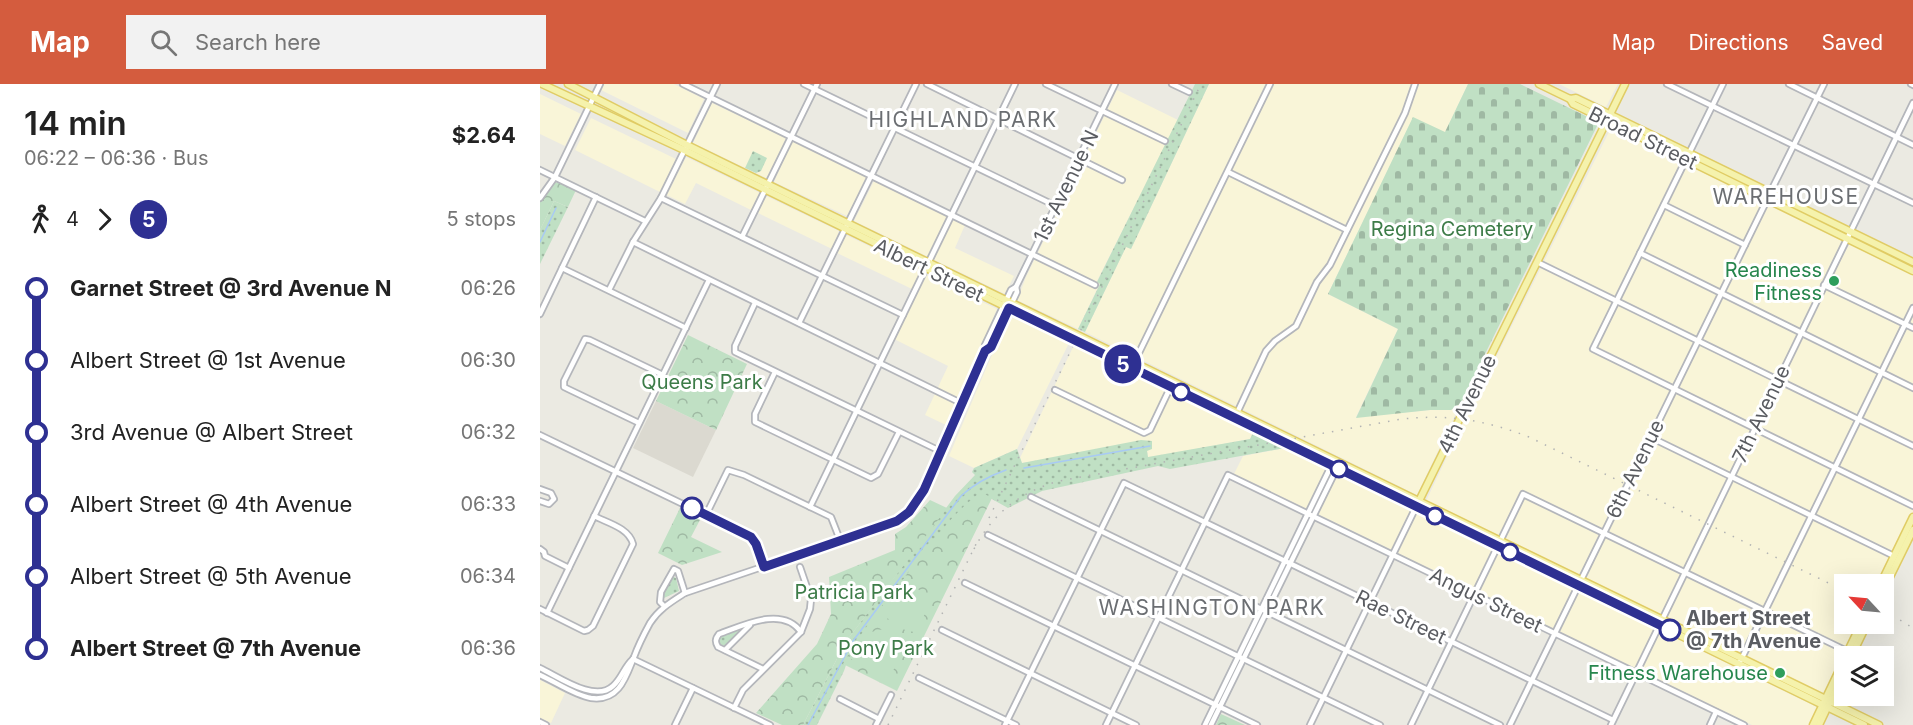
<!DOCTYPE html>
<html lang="en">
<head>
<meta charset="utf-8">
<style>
  :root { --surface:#fff; --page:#f2f2f2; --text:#222; --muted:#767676; --accent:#d45c3e }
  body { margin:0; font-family:Inter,sans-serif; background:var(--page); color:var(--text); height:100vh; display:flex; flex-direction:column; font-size:22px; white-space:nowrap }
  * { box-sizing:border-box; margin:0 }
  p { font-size:20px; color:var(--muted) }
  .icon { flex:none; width:33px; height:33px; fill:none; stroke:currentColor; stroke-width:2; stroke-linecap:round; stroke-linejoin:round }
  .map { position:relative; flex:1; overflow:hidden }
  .side { display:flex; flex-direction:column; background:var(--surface); width:540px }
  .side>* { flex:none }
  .badge { padding:0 12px; border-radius:20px; font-size:21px; line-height:39px }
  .needle { width:39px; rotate:296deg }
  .buttons { position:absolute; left:1294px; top:490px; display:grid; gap:12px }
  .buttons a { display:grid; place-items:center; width:60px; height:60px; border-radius:0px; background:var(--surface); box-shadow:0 6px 24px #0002; font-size:30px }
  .map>.badge { position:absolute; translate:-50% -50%; box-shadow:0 0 0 3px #fff }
  .legs { display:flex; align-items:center; gap:9px; height:66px; padding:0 24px; font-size:20px }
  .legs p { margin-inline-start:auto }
  .headline { display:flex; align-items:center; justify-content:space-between; height:102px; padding:0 24px }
  h1 { font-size:33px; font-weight:600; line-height:45px }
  ul { padding:0 24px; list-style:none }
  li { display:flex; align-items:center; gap:21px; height:72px; font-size:22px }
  li i { display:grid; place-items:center; width:9px; height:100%; margin:0 8px; background:currentColor }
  li i::after { content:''; width:15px; height:15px; margin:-8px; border:4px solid; border-radius:50%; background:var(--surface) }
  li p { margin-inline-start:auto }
  li:first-child i { background:linear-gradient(#0000 50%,currentColor 0) }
  li:last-child i { background:linear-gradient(currentColor 50%,#0000 0) }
  header { display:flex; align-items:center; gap:36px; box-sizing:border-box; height:84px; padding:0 30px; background:var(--accent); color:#fff }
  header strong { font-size:28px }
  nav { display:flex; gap:33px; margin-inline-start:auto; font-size:21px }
  .search { width:420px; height:54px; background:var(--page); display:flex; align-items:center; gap:15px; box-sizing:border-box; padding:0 21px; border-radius:0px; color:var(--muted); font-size:22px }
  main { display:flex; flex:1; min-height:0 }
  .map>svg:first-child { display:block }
  .commercial { fill:#f9f5d8 }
  .education { fill:#dbd9d0 }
  .grass { fill:url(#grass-dots) }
  .cemetery { fill:url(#cemetery-stones) }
  .park { fill:url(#park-crowns) }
  .pitch { fill:#c0e0c4 }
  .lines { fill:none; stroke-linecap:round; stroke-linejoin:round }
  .stream { stroke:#a8caf4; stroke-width:1.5 }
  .minor-casing { stroke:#b4b6bb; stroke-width:8 }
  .major-casing { stroke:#e0cc65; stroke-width:9 }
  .minor { stroke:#fff; stroke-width:4.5 }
  .major { stroke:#f5f2ac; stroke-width:6 }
  .rail { stroke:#b2b3b3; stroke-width:1.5; stroke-dasharray:1.5 8; stroke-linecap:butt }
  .line-1-casing { stroke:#fff; stroke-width:14 }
  .line-1 { stroke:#2e3092; stroke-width:9 }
  .leisure-dot { fill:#2e9e5b; stroke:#fff; stroke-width:2 }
  .stop-1-dot { fill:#fff; stroke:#2e3092; stroke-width:3 }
  .labels { text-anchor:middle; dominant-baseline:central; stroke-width:6; stroke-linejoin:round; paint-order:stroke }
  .street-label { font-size:20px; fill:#5a5c61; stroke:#fff }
  .park-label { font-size:20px; fill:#3d7c48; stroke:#fff }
  .leisure-label { font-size:20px; fill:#27864d; stroke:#fff; text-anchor:end }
  .stop-label { font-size:20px; font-weight:bold; fill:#5a5c61; stroke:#fff; text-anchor:start }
  .neighbourhood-label { font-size:21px; letter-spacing:1.5px; fill:#6b6e72; stroke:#fff }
</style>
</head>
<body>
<header>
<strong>Map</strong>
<div class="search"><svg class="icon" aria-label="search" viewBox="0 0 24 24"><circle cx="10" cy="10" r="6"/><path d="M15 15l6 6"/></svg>Search here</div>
<nav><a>Map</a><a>Directions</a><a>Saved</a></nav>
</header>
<main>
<section class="side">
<div class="headline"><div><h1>14 min</h1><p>06:22 – 06:36 · Bus</p></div><b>$2.64</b></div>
<div class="legs"><svg class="icon" aria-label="walk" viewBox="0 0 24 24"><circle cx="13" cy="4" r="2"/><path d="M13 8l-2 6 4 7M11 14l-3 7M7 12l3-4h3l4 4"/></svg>4<svg class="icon" aria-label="forward" viewBox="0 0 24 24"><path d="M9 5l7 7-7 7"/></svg><b class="badge" style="background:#2e3092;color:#fff">5</b><p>5 stops</p></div>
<ul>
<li><i style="color:#2e3092"></i><b>Garnet Street @ 3rd Avenue N</b><p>06:26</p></li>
<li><i style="color:#2e3092"></i><span>Albert Street @ 1st Avenue</span><p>06:30</p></li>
<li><i style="color:#2e3092"></i><span>3rd Avenue @ Albert Street</span><p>06:32</p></li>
<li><i style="color:#2e3092"></i><span>Albert Street @ 4th Avenue</span><p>06:33</p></li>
<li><i style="color:#2e3092"></i><span>Albert Street @ 5th Avenue</span><p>06:34</p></li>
<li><i style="color:#2e3092"></i><b>Albert Street @ 7th Avenue</b><p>06:36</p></li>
</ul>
</section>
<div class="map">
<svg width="1373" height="641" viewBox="0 0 1373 641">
  <defs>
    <pattern id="grass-dots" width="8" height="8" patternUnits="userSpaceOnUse" patternTransform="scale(1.5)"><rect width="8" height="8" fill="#c0e0c4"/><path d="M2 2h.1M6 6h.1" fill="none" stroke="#9fb9a3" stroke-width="1.8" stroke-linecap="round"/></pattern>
    <pattern id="cemetery-stones" width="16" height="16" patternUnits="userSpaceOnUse" patternTransform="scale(1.5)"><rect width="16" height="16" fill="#c0e0c4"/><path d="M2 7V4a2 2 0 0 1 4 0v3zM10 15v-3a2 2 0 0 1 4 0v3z" fill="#9fb9a3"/></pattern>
    <pattern id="park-crowns" width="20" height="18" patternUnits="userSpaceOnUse" patternTransform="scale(1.5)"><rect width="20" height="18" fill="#c0e0c4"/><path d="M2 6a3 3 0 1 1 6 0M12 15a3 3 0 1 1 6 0" fill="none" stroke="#9fb9a3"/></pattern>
  </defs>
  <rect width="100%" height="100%" fill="#ebeae2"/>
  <g class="commercial">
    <path d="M64,0H134L164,15L148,49L61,6Z"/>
    <path d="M669,0H928L905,49L873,34L788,210L858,245L816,333L890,326H911L921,319L877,411L545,248L586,163L591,165Z"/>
    <path d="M1019,0H1078L1066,23Z"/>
    <path d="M577,6L638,36L557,197L560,199L538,245L477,216L486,193Z"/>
    <path d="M0,10L41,30L25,62L0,50Z"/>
    <path d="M172,19L246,54L228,93L226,94L153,59Z"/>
    <path d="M51,34L136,75L120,108L35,66Z"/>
    <path d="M1071,44H1075L1300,154L1302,158L1294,174L1300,177L1309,161L1311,160L1373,190V429L1338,501H1305V540H1318L1284,610L886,417L922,341Z"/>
    <path d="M252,57L327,93L307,132L234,98Z"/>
    <path d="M146,73L220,109L211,126L156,99L145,120L127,111Z"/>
    <path d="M334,97L425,141L415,164L474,192L465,210L314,137Z"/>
    <path d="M226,112L299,147L292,165L218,129Z"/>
    <path d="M306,151L381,187L372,205L297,169Z"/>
    <path d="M386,191L457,225L406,341L385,331L408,282L354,255Z"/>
    <path d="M474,233L529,259L477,365L434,384L409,372L451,273L468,237Z"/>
    <path d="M534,261L713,349L710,355L608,374L607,367L482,379L480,374Z"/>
    <path d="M745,364L872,425L852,466L694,390L703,372Z"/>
    <path d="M877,427L1279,624L1270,641H1212L857,469Z"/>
    <path d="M0,596L25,609L11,639L0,634Z"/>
  </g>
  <path class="education" d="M116,317L176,346L153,393L93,364Z"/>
  <g class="grass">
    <path d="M655,0H669L591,165L586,163L545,248L538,245L560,200L557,198Z"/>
    <path d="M213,67L227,74L221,87L216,89L205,84Z"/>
    <path d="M14,117L28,123L0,180V146Z"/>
    <path d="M713,349L745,364L630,385L618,382L502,407L468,424L441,409L304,580L306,581L304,587L277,641H263L305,559L415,412L435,391L432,388L434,384L477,365L482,379L601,356L612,357V365L607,367L608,373L710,355Z"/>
    <path d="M132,492L136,494L139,507L124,514L122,511Z"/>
    <path d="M200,545L201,548L186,562L180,561L178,556L182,551Z"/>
  </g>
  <path class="cemetery" d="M928,0H980L1054,36L1057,42L921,319L911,326H890L816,334L858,245L788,210L873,33L905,48Z"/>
  <g class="park">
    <path d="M19,98L36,106L28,123L14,117L0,146V118L14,99Z"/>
    <path d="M148,251L207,280L176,346L116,317Z"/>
    <path d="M441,408L452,414L357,607L303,580C321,547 344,519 367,490C390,461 411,430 441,408Z"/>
    <path d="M390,416L407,424L305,559L263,641H242L216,629L277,560L291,530L289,493L355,466V450L366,443Z"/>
    <path d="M140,424L161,434L151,453L182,468L142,481L118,469Z"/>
    <path d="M681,630L705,641H676Z"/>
  </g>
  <g class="pitch">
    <path d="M375,504L393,512L377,547L368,548L341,530L345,522L359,506Z"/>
    <path d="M345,545L367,554L351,592L346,595L309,574C319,557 324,547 345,545Z"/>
  </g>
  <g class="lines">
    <g class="stream">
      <path d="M0,158L16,124"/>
      <path d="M484,384L610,362"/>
      <path d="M268,641L313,557L421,412C435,399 449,392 466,386"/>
    </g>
    <defs>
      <g id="minor">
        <path d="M143,0L555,201"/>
        <path d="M264,0L516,122"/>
        <path d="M387,0L582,96"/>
        <path d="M506,0L625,57"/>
        <path d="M632,0L649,8"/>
        <path d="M1127,0L1373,119"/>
        <path d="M1183,0L1053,265L1373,422"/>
        <path d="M1249,0L1373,61"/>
        <path d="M1371,0L1373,1"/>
        <path d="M0,86L105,137"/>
        <path d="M688,88L807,146"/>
        <path d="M1229,111L1284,0"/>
        <path d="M0,114L15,93L60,0"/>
        <path d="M121,114L363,231"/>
        <path d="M1124,121L1205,161"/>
        <path d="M202,153L277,0"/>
        <path d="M93,158L423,320"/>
        <path d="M1100,169L1373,304"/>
        <path d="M997,178L1373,362"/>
        <path d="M22,184L146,244"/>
        <path d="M1284,201L1373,244"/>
        <path d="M69,206L93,158L121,114L177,0"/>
        <path d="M215,219L195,262V268L402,368"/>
        <path d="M0,230L56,113"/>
        <path d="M259,239L376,0"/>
        <path d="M445,267L451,263L477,208L476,203L575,0"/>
        <path d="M594,279L730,0"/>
        <path d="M235,288L215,330V338L331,394L338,390L359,348"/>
        <path d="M515,306L604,349L610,346L631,302"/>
        <path d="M697,329L726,267L735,257L756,242L777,198L790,181L865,29L875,0"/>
        <path d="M99,339L28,305L24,303V297L45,255L50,256L123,291"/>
        <path d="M0,351L205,450L216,460L224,483"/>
        <path d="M1110,353L1354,472"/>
        <path d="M0,405L11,409L14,415L9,420L0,417"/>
        <path d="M491,413L960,641"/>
        <path d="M270,423L475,0"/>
        <path d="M166,431L188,386L204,391L291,433L300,456"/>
        <path d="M448,451L840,641"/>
        <path d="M0,465L4,468L5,472L29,484"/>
        <path d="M425,499L717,641"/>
        <path d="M124,522L120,518L121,508L134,485L138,487L145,509"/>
        <path d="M0,525L44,547L48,546L53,542L93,460C89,444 68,439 54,432"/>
        <path d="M7,529L169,196"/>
        <path d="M402,546L596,641"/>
        <path d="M185,566L210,541"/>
        <path d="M93,575L230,641"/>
        <path d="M1199,580L1373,224"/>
        <path d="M0,584C19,593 55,619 73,602C82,594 84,583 93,575"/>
        <path d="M223,585L178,563C175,558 175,555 179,550C202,542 242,521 261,548"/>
        <path d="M0,591C16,598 34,611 51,614C79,618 86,593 94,573C98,562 104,550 110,539C119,525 131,518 145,509L341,443C361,435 374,426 384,406L445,267V261L471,206L476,203"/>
        <path d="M379,594L476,641"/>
        <path d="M300,615L339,635"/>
        <path d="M194,624L203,606L261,548L270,525L271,515L260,483"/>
        <path d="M0,638L6,641"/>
        <path d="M135,641L153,604"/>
        <path d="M336,641L351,611"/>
        <path d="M465,641L584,399L1073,636"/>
        <path d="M566,641L688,391L1204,641"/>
        <path d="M665,641L792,380"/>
        <path d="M671,641L798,382"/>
        <path d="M770,641L876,423"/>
        <path d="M871,641L983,410L1309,568"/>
        <path d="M970,641L1226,118"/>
        <path d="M1071,641L1373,19"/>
        <path d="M1170,641L1176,628"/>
      </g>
      <g id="major">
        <path d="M2,0L144,66L1324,641"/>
        <path d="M28,0L147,61L1339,641"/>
        <path d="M999,0L1030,15L1036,14L1373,178"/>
        <path d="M1030,15L1033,20L1373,187"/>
        <path d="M878,419L1085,0"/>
        <path d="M1340,501L1373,433"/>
        <path d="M1344,505L1373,446"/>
        <path d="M1305,573L1321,540"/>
        <path d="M1311,573L1327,540"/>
        <path d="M1273,641L1305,574"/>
        <path d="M1279,641L1305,586"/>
      </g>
    </defs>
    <use href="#minor" class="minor-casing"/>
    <use href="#major" class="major-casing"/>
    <use href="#minor" class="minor"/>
    <use href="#major" class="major"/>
    <g class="rail">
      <path d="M449,434L661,0"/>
      <path d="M434,465C453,429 480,408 519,397L862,335C909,330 945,336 989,353L1305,507"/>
      <path d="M1344,526L1373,544"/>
      <path d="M348,641L437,458"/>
    </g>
  </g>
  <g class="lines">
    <defs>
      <path id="line-1" d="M152,424L211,453L216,460L224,483L357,437L369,428L384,406L445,267L451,263L469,224L1130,546"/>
    </defs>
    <use href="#line-1" class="line-1-casing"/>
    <use href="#line-1" class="line-1"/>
  </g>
  <g class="leisure-dot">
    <circle cx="1294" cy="197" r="6"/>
    <circle cx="1240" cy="589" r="6"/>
  </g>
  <g class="stop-1-dot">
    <circle cx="641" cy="308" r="8"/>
    <circle cx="799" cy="385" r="8"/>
    <circle cx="152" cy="424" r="10"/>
    <circle cx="895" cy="432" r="8"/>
    <circle cx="970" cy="468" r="8"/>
    <circle cx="1130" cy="546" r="10"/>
  </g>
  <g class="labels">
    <g class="street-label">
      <text transform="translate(1103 54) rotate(26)">Broad Street</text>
      <text transform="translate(526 102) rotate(-64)">1st Avenue N</text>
      <text transform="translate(389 186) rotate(26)">Albert Street</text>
      <text transform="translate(927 320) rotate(-64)">4th Avenue</text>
      <text transform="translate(1221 330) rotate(-64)">7th Avenue</text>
      <text transform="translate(1095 385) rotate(-64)">6th Avenue</text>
      <text transform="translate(946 516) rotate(26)">Angus Street</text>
      <text transform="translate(861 533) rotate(26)">Rae Street</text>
    </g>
    <g class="park-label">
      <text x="912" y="145">Regina Cemetery</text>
      <text x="162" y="298">Queens Park</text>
      <text x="314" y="508">Patricia Park</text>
      <text x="346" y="564">Pony Park</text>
    </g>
    <g class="leisure-label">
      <text x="1282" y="186">Readiness<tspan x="1282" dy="23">Fitness</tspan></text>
      <text x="1228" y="589">Fitness Warehouse</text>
    </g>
    <g class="stop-label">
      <text x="1146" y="534">Albert Street<tspan x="1146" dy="23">@ 7th Avenue</tspan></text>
    </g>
    <g class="neighbourhood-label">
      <text x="423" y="35">HIGHLAND PARK</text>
      <text x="1246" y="112">WAREHOUSE</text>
      <text x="672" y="523">WASHINGTON PARK</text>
    </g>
  </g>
</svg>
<div class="buttons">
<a><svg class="needle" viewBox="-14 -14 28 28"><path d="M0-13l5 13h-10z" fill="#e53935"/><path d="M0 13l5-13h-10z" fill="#767676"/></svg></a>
<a><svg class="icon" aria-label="layers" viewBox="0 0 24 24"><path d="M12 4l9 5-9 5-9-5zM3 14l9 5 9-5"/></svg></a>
</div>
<b class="badge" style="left:583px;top:280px;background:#2e3092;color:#fff">5</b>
</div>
</main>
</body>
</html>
